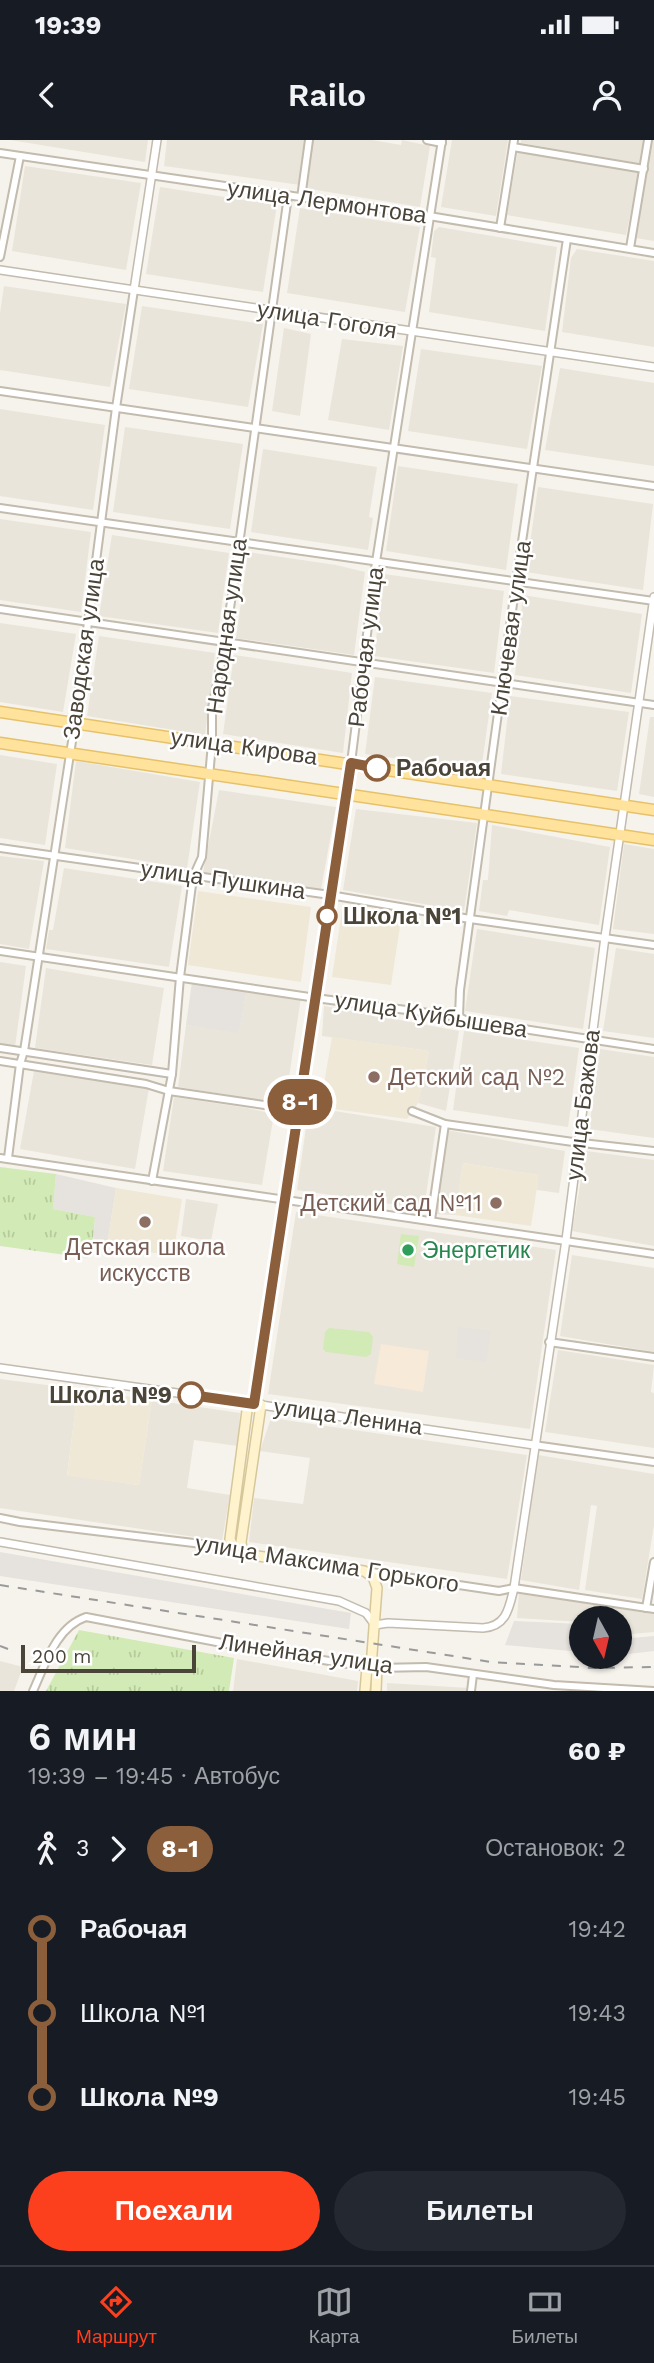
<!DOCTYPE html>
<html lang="ru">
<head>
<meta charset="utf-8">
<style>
  :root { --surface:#171b24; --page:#242831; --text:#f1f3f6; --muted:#9ea1a6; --line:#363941; --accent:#fc3f1d }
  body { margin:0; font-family:"Work Sans",sans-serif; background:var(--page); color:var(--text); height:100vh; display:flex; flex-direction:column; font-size:26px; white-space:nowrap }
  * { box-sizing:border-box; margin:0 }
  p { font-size:23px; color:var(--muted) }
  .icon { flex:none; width:38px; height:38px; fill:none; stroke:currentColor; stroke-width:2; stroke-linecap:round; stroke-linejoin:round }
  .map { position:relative; height:1551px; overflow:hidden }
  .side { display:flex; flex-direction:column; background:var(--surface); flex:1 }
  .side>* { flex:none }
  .badge { padding:0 14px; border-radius:23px; font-size:24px; line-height:46px }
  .needle { width:46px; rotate:172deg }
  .fabs { position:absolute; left:569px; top:1466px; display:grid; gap:14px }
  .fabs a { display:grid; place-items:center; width:63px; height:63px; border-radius:50%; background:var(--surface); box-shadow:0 2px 5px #0004; font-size:35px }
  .scale { position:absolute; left:21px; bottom:18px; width:175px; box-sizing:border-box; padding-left:7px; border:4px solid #4b4439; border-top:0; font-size:19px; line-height:24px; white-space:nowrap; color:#4b4439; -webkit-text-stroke:5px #fff; paint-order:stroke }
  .map>.badge { position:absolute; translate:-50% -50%; box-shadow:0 0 0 4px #fff }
  .legs { display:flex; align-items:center; gap:10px; height:77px; padding:0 28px; font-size:23px }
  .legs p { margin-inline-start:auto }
  .headline { display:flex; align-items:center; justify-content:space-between; height:119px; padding:0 28px }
  h1 { font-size:38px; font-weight:600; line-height:52px }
  .button { display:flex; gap:14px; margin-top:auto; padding:14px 28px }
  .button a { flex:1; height:80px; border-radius:42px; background:var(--accent); color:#fff; font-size:28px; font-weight:600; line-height:80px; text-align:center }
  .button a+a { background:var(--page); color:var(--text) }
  ul { padding:0 28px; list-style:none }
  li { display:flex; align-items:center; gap:24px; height:84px; font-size:26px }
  li i { display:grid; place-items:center; width:10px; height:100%; margin:0 9px; background:currentColor }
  li i::after { content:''; width:18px; height:18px; margin:-9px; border:5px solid; border-radius:50%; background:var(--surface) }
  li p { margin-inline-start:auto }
  li:first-child i { background:linear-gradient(#0000 50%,currentColor 0) }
  li:last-child i { background:linear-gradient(currentColor 50%,#0000 0) }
  .status { display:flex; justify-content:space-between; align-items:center; height:49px; padding:0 35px; background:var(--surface); direction:ltr }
  .status svg { height:19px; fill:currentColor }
  header { display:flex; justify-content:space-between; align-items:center; height:91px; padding:0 28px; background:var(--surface); font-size:32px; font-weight:600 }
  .menu { display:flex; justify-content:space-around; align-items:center; height:98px; border-top:2px solid var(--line); background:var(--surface); font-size:19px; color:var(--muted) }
  .menu a { display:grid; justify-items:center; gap:4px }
  .menu .active { color:var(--accent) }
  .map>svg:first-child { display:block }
  .residential { fill:#eae5da }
  .commercial { fill:#f7ead8 }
  .industrial { fill:#e6e2dd }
  .education { fill:#efe8d6 }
  .grass { fill:url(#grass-tufts) }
  .garden { fill:#d2eab5 }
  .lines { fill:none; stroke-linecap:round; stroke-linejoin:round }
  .minor-casing { stroke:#c2bbae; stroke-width:10 }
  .tertiary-casing { stroke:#c2bbae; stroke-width:10 }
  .secondary-casing { stroke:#d6c79b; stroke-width:12 }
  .primary-casing { stroke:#e6c16a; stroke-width:13 }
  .minor { stroke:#fff; stroke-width:6 }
  .tertiary { stroke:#fff; stroke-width:7 }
  .secondary { stroke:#fff3cd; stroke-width:9 }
  .primary { stroke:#ffe39c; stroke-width:10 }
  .rail { stroke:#9a9a9a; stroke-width:2; stroke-dasharray:9 9; stroke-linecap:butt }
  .line-1-casing { stroke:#fff; stroke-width:16 }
  .line-1 { stroke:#8b5e3c; stroke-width:10 }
  .stop-1-dot { fill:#fff; stroke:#8b5e3c; stroke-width:3.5 }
  .education-dot { fill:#8d6e63; stroke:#fff; stroke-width:2.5 }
  .leisure-dot { fill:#2e9e5b; stroke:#fff; stroke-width:2.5 }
  .labels { text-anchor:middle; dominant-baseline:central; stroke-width:5; stroke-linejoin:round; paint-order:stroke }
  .street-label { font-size:23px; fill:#4b4439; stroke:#fff }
  .stop-label { font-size:23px; font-weight:bold; fill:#4b4439; stroke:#fff; text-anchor:start }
  .education-label { font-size:23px; fill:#785e54; stroke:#fff; text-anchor:start }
  .leisure-label { font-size:23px; fill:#27864d; stroke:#fff; text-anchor:start }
</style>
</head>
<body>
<div class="status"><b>19:39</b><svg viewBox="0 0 49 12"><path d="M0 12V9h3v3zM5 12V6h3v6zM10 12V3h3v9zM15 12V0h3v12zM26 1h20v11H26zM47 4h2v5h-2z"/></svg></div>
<header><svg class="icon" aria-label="back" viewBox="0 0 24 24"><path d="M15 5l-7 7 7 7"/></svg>Railo<svg class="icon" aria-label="person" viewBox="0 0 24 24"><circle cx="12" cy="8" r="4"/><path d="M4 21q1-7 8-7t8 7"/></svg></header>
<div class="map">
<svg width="654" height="1551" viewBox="0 0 654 1551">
  <defs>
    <pattern id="grass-tufts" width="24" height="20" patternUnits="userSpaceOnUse" patternTransform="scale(1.75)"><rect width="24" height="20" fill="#d2eab5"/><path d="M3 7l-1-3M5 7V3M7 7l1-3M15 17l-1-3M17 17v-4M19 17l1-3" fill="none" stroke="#b6ca9c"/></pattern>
  </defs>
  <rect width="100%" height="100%" fill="#f6f3ec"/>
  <g class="residential">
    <path d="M10,0H148L145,22Z"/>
    <path d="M167,0H306L300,45L164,26Z"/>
    <path d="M312,0H372L401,5L402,0L430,6L420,67L304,48Z"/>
    <path d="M452,0H508L496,76L441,67Z"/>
    <path d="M521,0H646L643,24L521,3Z"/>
    <path d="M652,0H654V101L636,98Z"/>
    <path d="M518,10L640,29L626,95L507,75Z"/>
    <path d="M25,26L141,43L126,130L12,111Z"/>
    <path d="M160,47L277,65L263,152L146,134Z"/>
    <path d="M300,68L420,87L405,172L287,153Z"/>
    <path d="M439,87L557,107L545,191L429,172L436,118L431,117L434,91Z"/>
    <path d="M577,109L654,121V207L562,192L571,118Z"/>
    <path d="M4,146L126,164L110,247L0,230V173Z"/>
    <path d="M142,166L263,184L248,267L129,249Z"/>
    <path d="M284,188L311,194L300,276L272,271Z"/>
    <path d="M342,199L403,206L389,290L328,280Z"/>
    <path d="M421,209L542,226L527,309L408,291Z"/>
    <path d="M560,228L654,243V326L545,310Z"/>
    <path d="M0,269L105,285L93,370L0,356Z"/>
    <path d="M125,287L243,304L230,389L113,372Z"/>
    <path d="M263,309L377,327L369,377L373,378L368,410L251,392Z"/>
    <path d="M398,326L518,344L506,430L386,411Z"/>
    <path d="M538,347L653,364L643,450L526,432Z"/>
    <path d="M0,379L91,392L81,472L0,460Z"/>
    <path d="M112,395L229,413L218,493L99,476Z"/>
    <path d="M248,412L336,425L365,432L354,515L236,498Z"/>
    <path d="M384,434L504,451L494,533L374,516Z"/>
    <path d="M523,455L642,474L631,553L515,535Z"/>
    <path d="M0,483L76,494L63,572L0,562Z"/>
    <path d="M99,496L215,513L205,595L87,576Z"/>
    <path d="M234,515L352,533L343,613L223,594Z"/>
    <path d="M375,537L492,553L481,631L365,614Z"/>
    <path d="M510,556L629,572L617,651L501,634Z"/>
    <path d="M650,577H654V657L639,654Z"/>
    <path d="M0,615L57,624L45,705L0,698Z"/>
    <path d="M76,621L200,642L187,728L65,708Z"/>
    <path d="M219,650L336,667L321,749L203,733Z"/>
    <path d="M356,669L477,683L464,771L343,750Z"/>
    <path d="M492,685L610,707L599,785L509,770L507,776L479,771L483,740H488Z"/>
    <path d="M624,704L654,709V794L613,789Z"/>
    <path d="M0,716L44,721L29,809L0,804Z"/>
    <path d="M64,728L182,746L169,827L46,809L49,790H53Z"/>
    <path d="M477,789L595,808L583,889L465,871Z"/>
    <path d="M616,808L654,814V898L603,891Z"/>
    <path d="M0,822L26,826L15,907L0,905Z"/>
    <path d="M46,828L164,848L152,925L35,908Z"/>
    <path d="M247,849L301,857L285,964L178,947L186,885L239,892Z"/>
    <path d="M324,866L459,891L446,971L418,963L429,911L322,896Z"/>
    <path d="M464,891L579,908L568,987L453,970Z"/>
    <path d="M600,909L654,917V998L589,989Z"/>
    <path d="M34,931L149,948L135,1029L20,1009Z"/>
    <path d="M174,957L247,968L274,974L262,1045L163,1031Z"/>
    <path d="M309,967L436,987L424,1069L297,1050Z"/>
    <path d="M446,990L565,1011L559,1053L537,1050L538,1035L463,1023L455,1075L434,1074Z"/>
    <path d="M586,1011L654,1020V1106L572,1091Z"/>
    <path d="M186,1059L218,1064L211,1101L181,1096Z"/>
    <path d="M296,1072L556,1110L530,1289L268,1254Z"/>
    <path d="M572,1115L654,1128V1212L560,1196Z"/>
    <path d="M558,1210L654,1225L651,1252L654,1253V1308L545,1292Z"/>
    <path d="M0,1239L78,1249L67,1335L139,1345L152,1260L240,1273L238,1306L194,1300L187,1348L230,1355L222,1401L0,1368Z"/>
    <path d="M271,1278L527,1315L507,1439L249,1402L254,1358L303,1364L310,1318L260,1311Z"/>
    <path d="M538,1315L654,1334V1385L642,1459L585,1450L597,1366L591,1365L579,1450L521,1440Z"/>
    <path d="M519,1453L654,1474V1492L621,1495L620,1479H581V1482L517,1478Z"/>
    <path d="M237,1519L358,1541L357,1551H233Z"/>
    <path d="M0,1521L23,1527L14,1551H0Z"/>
    <path d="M387,1543L469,1548L468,1551H387Z"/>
  </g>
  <path class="commercial" d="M381,1204L429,1211L423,1252L374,1244Z"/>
  <g class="industrial">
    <path d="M192,842L247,849L239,893L186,885Z"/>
    <path d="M56,1034L116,1048L107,1105L93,1103L95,1077L53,1069Z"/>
    <path d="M458,1187L491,1191L486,1222L456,1218Z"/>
    <path d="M0,1412L351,1473L349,1489L0,1436Z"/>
    <path d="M514,1481L581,1484V1512L505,1505Z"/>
    <path d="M654,1496V1511L620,1515V1499Z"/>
  </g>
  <g class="education">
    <path d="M198,751L311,767L301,842L188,825Z"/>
    <path d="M342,771L401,780L391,845L332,837Z"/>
    <path d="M332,897L429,911L418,963L407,979L320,967Z"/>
    <path d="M463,1023L539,1035L531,1086L455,1075Z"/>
    <path d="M116,1048L182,1059L173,1116L107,1105Z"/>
    <path d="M78,1249L152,1260L139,1345L67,1336Z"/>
  </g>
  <g class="grass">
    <path d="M0,1027L56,1034L53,1069L95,1077L92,1110L88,1118L0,1106Z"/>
    <path d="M79,1490L234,1518L229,1551H46Z"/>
  </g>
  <g class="garden">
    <path d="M401,1094L419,1096L414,1127L397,1124Z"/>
    <path d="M329,1188L369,1192L373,1197L371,1214L366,1217L326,1212L323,1209L325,1192Z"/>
  </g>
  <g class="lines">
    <defs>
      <g id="minor">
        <path d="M427,0L442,3"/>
        <path d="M513,7L644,29"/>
        <path d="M0,13L429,76L654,113"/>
        <path d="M301,58L309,0"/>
        <path d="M500,88L514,0"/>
        <path d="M630,108L648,0"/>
        <path d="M0,117L20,16"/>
        <path d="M0,251L654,346"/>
        <path d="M0,368L654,461"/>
        <path d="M0,469L654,565"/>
        <path d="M351,623L376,422L442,0"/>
        <path d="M0,708L330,755L470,779L654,805"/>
        <path d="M0,811L323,859L459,877L465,880L654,909"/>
        <path d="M459,877L460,850L516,442L567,99"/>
        <path d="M0,908L172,934"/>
        <path d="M0,921L146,944L169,951L298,970"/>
        <path d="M412,971L445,984L573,1002L654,1011"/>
        <path d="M0,1018L654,1114"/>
        <path d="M8,1018L20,924L24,911L75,582L116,268L134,150"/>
        <path d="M152,1041L172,934L180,837L193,737L202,717L212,603V568L225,504L288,56"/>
        <path d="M431,1080L445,984"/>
        <path d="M549,1202L654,1217"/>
        <path d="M534,1305L654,1322"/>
        <path d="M0,1378L20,1382L235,1408"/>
        <path d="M365,1431L499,1451L514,1448L654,1469"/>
        <path d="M646,1468L654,1422"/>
        <path d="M377,1528L426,1527L554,1545L654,1551"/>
        <path d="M33,1551C45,1525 56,1487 86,1477L248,1508L367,1527"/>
        <path d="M471,1551L473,1535"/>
      </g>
      <g id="tertiary">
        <path d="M0,130L654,227"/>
        <path d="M134,150L157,0"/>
        <path d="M0,1228L248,1263"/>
        <path d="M261,1265L534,1305"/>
        <path d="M0,1402L339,1461L366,1473L375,1485L388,1483L483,1488C507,1486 509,1468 514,1448L566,1100L605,797L654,457"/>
      </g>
      <g id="secondary">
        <path d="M254,1264L351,623"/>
        <path d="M250,1415L242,1409L241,1402L261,1265L248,1263L230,1399C233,1409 241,1412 250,1415L364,1431L373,1437L377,1448L371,1527"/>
        <path d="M365,1551L367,1527L377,1528L376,1551"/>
      </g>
      <g id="primary">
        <path d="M0,572L654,670"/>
        <path d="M0,603L654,700"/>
      </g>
    </defs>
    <use href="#minor" class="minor-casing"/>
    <use href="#tertiary" class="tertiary-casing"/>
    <use href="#secondary" class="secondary-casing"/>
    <use href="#primary" class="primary-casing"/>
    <use href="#minor" class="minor"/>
    <use href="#tertiary" class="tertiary"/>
    <use href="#secondary" class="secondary"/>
    <use href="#primary" class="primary"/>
    <g class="rail">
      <path d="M0,1445L491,1522L594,1528L654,1527"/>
      <path d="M0,1506L8,1509"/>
    </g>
  </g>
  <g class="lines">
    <defs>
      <path id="line-1" d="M191,1255L254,1264L351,623L377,628"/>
    </defs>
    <use href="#line-1" class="line-1-casing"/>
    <use href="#line-1" class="line-1"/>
  </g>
  <g class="stop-1-dot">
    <circle cx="377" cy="628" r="12"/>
    <circle cx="327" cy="776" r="9"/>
    <circle cx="191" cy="1255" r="12"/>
  </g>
  <g class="education-dot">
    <circle cx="374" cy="937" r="7"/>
    <circle cx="496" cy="1063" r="7"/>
    <circle cx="145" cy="1082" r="7"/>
  </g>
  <circle class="leisure-dot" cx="408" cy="1110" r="7"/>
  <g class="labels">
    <g class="street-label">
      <text transform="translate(327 62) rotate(8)">улица Лермонтова</text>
      <text transform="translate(327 180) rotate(9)">улица Гоголя</text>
      <text transform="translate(227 486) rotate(-82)">Народная улица</text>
      <text transform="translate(511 488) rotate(-82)">Ключевая улица</text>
      <text transform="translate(366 507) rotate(-83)">Рабочая улица</text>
      <text transform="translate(84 509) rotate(-82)">Заводская улица</text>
      <text transform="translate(244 607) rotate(8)">улица Кирова</text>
      <text transform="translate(223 740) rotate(8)">улица Пушкина</text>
      <text transform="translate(431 875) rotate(9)">улица Куйбышева</text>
      <text transform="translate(583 965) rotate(-83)">улица Бажова</text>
      <text transform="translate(348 1277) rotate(8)">улица Ленина</text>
      <text transform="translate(327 1424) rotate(9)">улица Максима Горького</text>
      <text transform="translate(306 1514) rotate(8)">Линейная улица</text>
    </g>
    <g class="stop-label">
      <text x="396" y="628">Рабочая</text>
      <text x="343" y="776">Школа №1</text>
      <text x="172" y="1255" text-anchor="end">Школа №9</text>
    </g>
    <g class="education-label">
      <text x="388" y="937">Детский сад №2</text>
      <text x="482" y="1063" text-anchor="end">Детский сад №11</text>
      <text x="145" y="1107" text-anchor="middle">Детская школа<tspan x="145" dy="26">искусств</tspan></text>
    </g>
    <g class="leisure-label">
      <text x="422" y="1110">Энергетик</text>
    </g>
  </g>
</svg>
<div class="fabs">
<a><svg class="needle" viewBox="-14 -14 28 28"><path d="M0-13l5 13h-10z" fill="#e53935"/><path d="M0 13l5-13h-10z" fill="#9ea1a6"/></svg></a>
</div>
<div class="scale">200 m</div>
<b class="badge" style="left:300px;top:962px;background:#8b5e3c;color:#fff">8-1</b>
</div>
<section class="side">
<div class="headline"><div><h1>6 мин</h1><p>19:39 – 19:45 · Автобус</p></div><b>60 ₽</b></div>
<div class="legs"><svg class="icon" aria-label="walk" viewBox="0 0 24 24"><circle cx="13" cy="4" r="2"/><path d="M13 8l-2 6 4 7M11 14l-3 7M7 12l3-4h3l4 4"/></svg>3<svg class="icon" aria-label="forward" viewBox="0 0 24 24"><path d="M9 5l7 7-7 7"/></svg><b class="badge" style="background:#8b5e3c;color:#fff">8-1</b><p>Остановок: 2</p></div>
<ul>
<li><i style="color:#8b5e3c"></i><b>Рабочая</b><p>19:42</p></li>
<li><i style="color:#8b5e3c"></i><span>Школа №1</span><p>19:43</p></li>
<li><i style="color:#8b5e3c"></i><b>Школа №9</b><p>19:45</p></li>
</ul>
<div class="button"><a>Поехали</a><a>Билеты</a></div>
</section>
<nav class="menu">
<a class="active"><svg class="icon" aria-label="directions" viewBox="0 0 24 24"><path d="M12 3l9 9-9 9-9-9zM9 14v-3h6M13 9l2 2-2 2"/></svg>Маршрут</a>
<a><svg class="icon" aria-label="map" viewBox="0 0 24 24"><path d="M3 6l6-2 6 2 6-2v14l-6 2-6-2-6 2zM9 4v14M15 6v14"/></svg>Карта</a>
<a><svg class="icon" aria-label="tickets" viewBox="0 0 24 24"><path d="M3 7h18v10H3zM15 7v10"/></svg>Билеты</a>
</nav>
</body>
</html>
